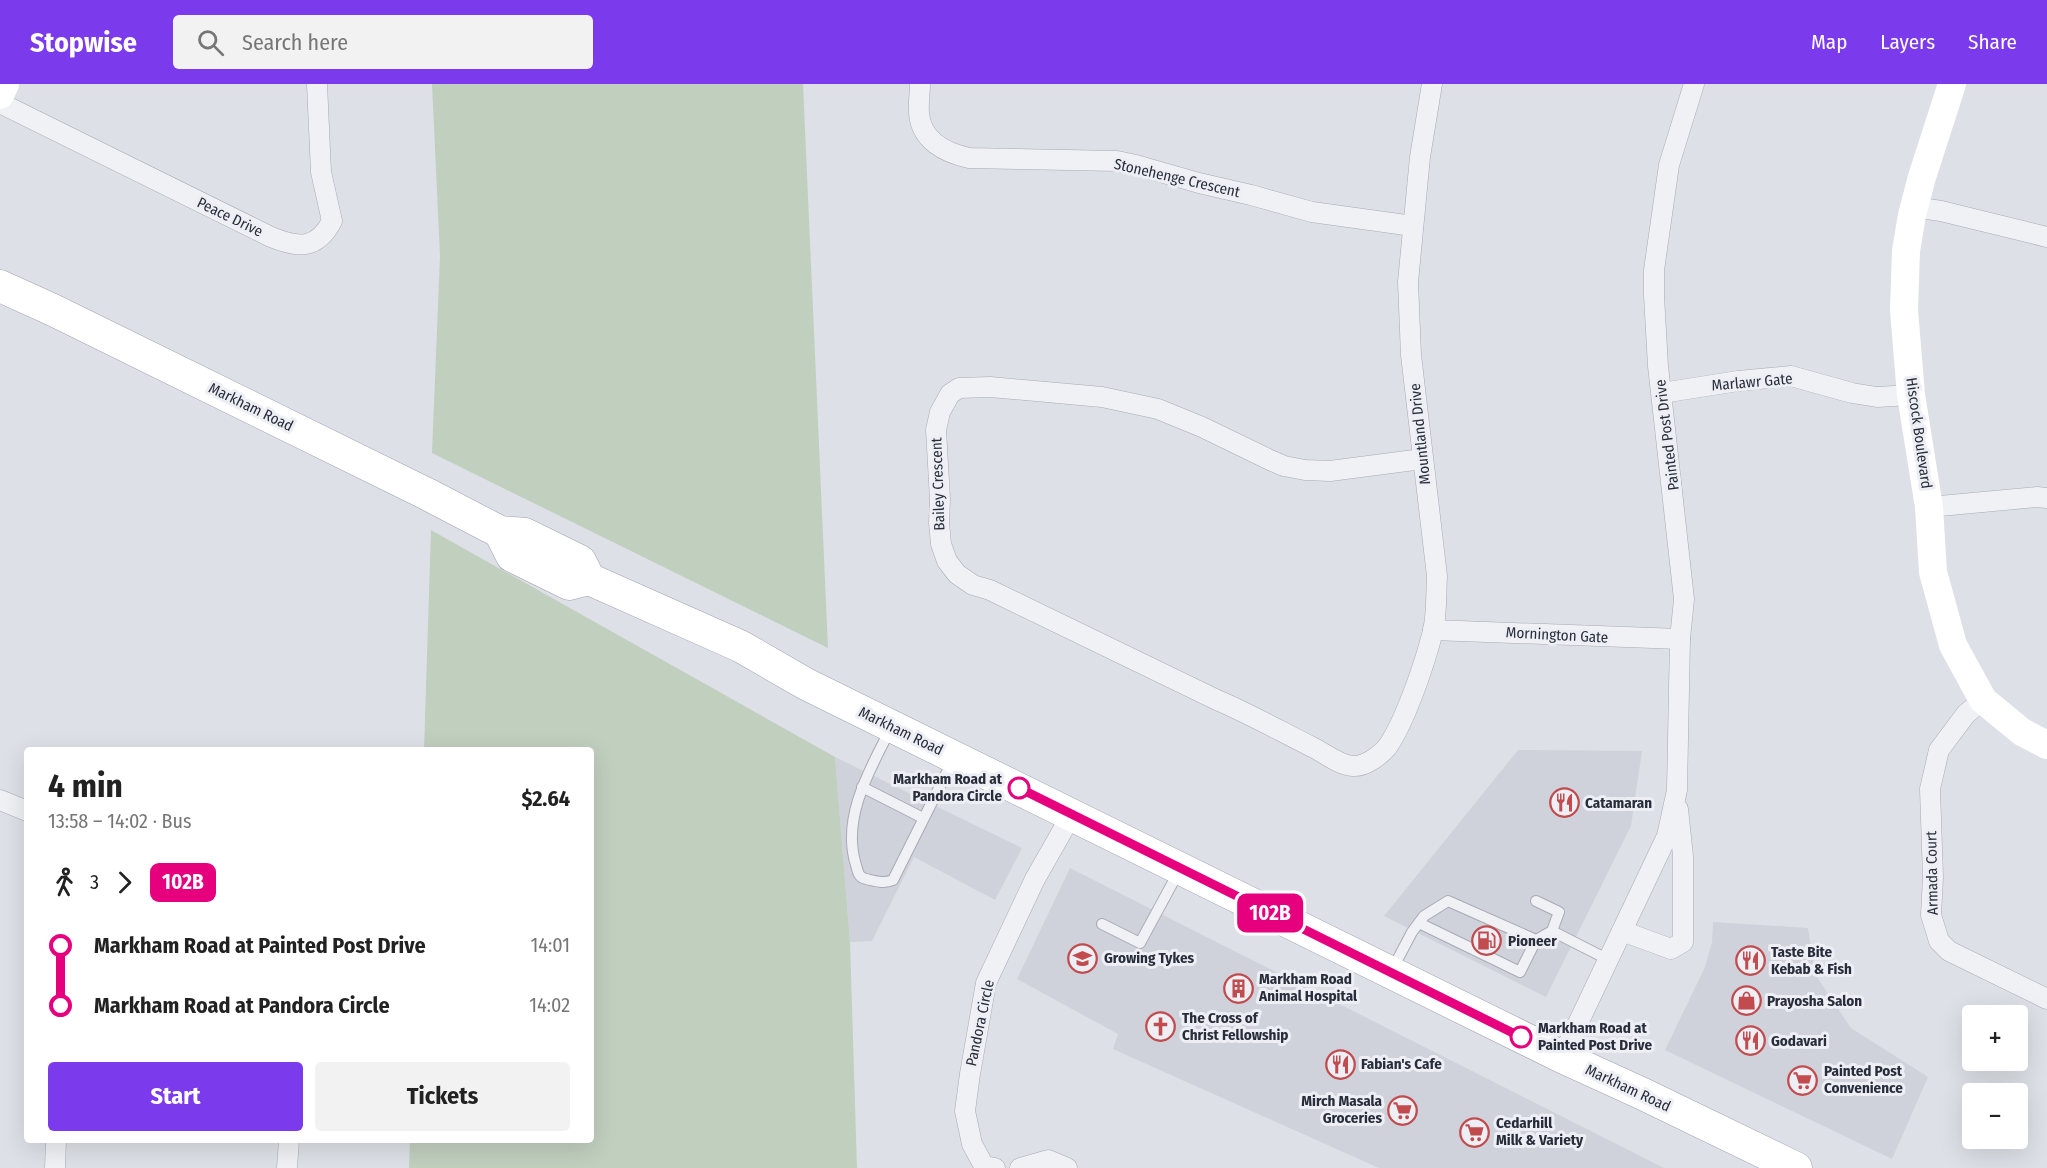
<!DOCTYPE html>
<html lang="en">
<head>
<meta charset="utf-8">
<style>
  :root { --surface:#fff; --page:#f2f2f2; --text:#222; --muted:#767676; --accent:#7c3aed }
  body { margin:0; font-family:"Fira Sans Condensed",sans-serif; background:var(--page); color:var(--text); height:100vh; display:flex; flex-direction:column; font-size:22px; white-space:nowrap }
  * { box-sizing:border-box; margin:0 }
  p { font-size:20px; color:var(--muted) }
  .icon { flex:none; width:33px; height:33px; fill:none; stroke:currentColor; stroke-width:2; stroke-linecap:round; stroke-linejoin:round }
  .map { position:relative; flex:1; overflow:hidden }
  .drawer { position:absolute; left:24px; top:663px; width:570px; height:396px; display:flex; flex-direction:column; background:var(--surface); border-radius:6px; box-shadow:0 6px 24px #0002 }
  .drawer>* { flex:none }
  .badge { padding:0 12px; border-radius:9px; font-size:21px; line-height:39px }
  .controls { position:absolute; left:1962px; top:921px; display:grid; gap:12px }
  .controls a { display:grid; place-items:center; width:66px; height:66px; border-radius:6px; background:var(--surface); box-shadow:0 6px 24px #0002; font-size:30px }
  .map>.badge { position:absolute; translate:-50% -50%; box-shadow:0 0 0 3px #fff }
  .legs { display:flex; align-items:center; gap:9px; height:66px; padding:0 24px; font-size:20px }
  .legs p { margin-inline-start:auto }
  .overview { display:flex; align-items:center; justify-content:space-between; height:102px; padding:0 24px }
  h1 { font-size:33px; font-weight:700; line-height:45px }
  .button { display:flex; gap:12px; margin-top:auto; padding:12px 24px }
  .button a { flex:1; height:69px; border-radius:6px; background:var(--accent); color:#fff; font-size:24px; font-weight:700; line-height:69px; text-align:center }
  .button a+a { background:var(--page); color:var(--text) }
  ul { padding:0 24px; list-style:none }
  li { display:flex; align-items:center; gap:21px; height:60px; font-size:22px }
  li i { display:grid; place-items:center; width:9px; height:100%; margin:0 8px; background:currentColor }
  li i::after { content:''; width:15px; height:15px; margin:-8px; border:4px solid; border-radius:50%; background:var(--surface) }
  li p { margin-inline-start:auto }
  li:first-child i { background:linear-gradient(#0000 50%,currentColor 0) }
  li:last-child i { background:linear-gradient(currentColor 50%,#0000 0) }
  header { display:flex; align-items:center; gap:36px; box-sizing:border-box; height:84px; padding:0 30px; background:var(--accent); color:#fff }
  header strong { font-size:28px }
  nav { display:flex; gap:33px; margin-inline-start:auto; font-size:21px }
  .search { width:420px; height:54px; background:var(--page); display:flex; align-items:center; gap:15px; box-sizing:border-box; padding:0 21px; border-radius:6px; color:var(--muted); font-size:22px }
  .map>svg:first-child { display:block }
  .built { fill:#d0d2db }
  .green { fill:#c1cfbf }
  .lines { fill:none; stroke-linecap:round; stroke-linejoin:round }
  .lane-casing { stroke:#a7aab3; stroke-width:12 }
  .street-casing { stroke:#a7aab3; stroke-width:21 }
  .primary-casing { stroke:#9ea3b1; stroke-width:33 }
  .lane { stroke:#f0f1f5; stroke-width:10 }
  .street { stroke:#f0f1f5; stroke-width:20 }
  .secondary { stroke:#fff; stroke-width:28 }
  .primary { stroke:#fff; stroke-width:32 }
  .line-1-casing { stroke:#fff; stroke-width:14 }
  .line-1 { stroke:#e6007e; stroke-width:9 }
  .stop-1-dot { fill:#fff; stroke:#e6007e; stroke-width:3 }
  .labels { text-anchor:middle; dominant-baseline:central; stroke-width:6; stroke-linejoin:round; paint-order:stroke }
  .street-label { font-size:15px; fill:#282d3b; stroke:#edeff4 }
  .stop-label { font-size:15px; font-weight:bold; fill:#282d3b; stroke:#edeff4; text-anchor:end }
  .poi-label { font-size:15px; font-weight:bold; fill:#282d3b; stroke:#edeff4; text-anchor:start }
</style>
</head>
<body>
<header>
<strong>Stopwise</strong>
<div class="search"><svg class="icon" aria-label="search" viewBox="0 0 24 24"><circle cx="10" cy="10" r="6"/><path d="M15 15l6 6"/></svg>Search here</div>
<nav><a>Map</a><a>Layers</a><a>Share</a></nav>
</header>
<div class="map">
<svg width="2047" height="1084" viewBox="0 0 2047 1084">
  <rect width="100%" height="100%" fill="#dde0e6"/>
  <g class="built">
    <path d="M1518,666L1642,667L1631,742L1546,913L1384,832Z"/>
    <path d="M835,673L1022,764L995,816L914,773L872,857L850,858Z"/>
    <path d="M1070,784L1664,1084H1379L1113,965L1118,950L1017,895Z"/>
    <path d="M1713,838L1808,844L1815,890L1851,944L1928,993L1892,1075L1665,966L1705,883L1712,858Z"/>
  </g>
  <g class="green">
    <path d="M432,0H803L828,564L432,369L440,172Z"/>
    <path d="M431,446L835,673L850,858L857,1084H409L410,1056H591V666H424Z"/>
  </g>
  <g class="lines">
    <defs>
      <g id="lane">
        <path d="M891,644C870,685 841,734 856,781C858,788 858,793 866,795C875,797 884,800 893,796L953,676"/>
        <path d="M862,703L923,734"/>
        <path d="M1536,817L1559,828L1552,847"/>
        <path d="M1419,839L1520,888L1536,856"/>
        <path d="M1102,840L1140,859L1179,787"/>
        <path d="M1392,886L1412,848L1424,832L1448,817L1536,856L1552,847L1609,876"/>
      </g>
      <g id="street">
        <path d="M920,0C920,10 918,20 919,29C921,57 946,69 969,74L1117,77L1136,81L1199,99L1251,111L1312,128L1413,142"/>
        <path d="M0,19L271,153C298,164 317,166 332,137L321,88L317,0"/>
        <path d="M1914,123L1941,127L2047,153"/>
        <path d="M1662,309L1738,297L1791,292L1852,309L1877,313L1911,311"/>
        <path d="M1422,375L1330,387L1305,386L1284,382L1270,376L1202,343L1158,325L1102,313L990,303L959,304L950,310L940,328L936,346L940,415L939,439L941,460L947,477L957,490L973,501L990,506L1217,616C1250,630 1280,647 1312,663C1325,669 1338,681 1353,682C1365,683 1381,671 1388,662C1406,635 1425,579 1433,547C1437,529 1436,510 1437,492L1411,271L1408,198L1420,73L1432,0"/>
        <path d="M1929,423L2037,413L2047,414"/>
        <path d="M1433,546L1680,555"/>
        <path d="M1983,616L1966,630L1939,666L1930,705L1933,793L1931,831L1939,857L1949,867L2047,915"/>
        <path d="M0,716L27,727"/>
        <path d="M1622,847L1671,865L1683,858V772L1678,725"/>
        <path d="M1562,973L1667,752L1677,706L1680,555L1684,515L1658,282L1654,212V186L1669,81L1694,0"/>
        <path d="M55,1084L56,1056"/>
        <path d="M287,1084L289,1056"/>
        <path d="M995,1084L984,1082L972,1060L965,1027L970,990L986,899L1035,795L1072,730"/>
        <path d="M1020,1084L1048,1076L1067,1084"/>
      </g>
      <g id="primary">
        <path d="M0,202L53,226L427,410L500,448L525,450L580,477L589,495L740,562L806,600L1562,973L1643,1010L1796,1084"/>
        <path d="M500,448L512,472L569,500L589,495"/>
      </g>
    </defs>
    <use href="#lane" class="lane-casing"/>
    <use href="#street" class="street-casing"/>
    <use href="#primary" class="primary-casing"/>
    <use href="#lane" class="lane"/>
    <use href="#street" class="street"/>
    <g class="secondary">
      <path d="M1952,0L1922,93L1912,131L1906,167L1904,226L1911,311L1929,423L1933,488L1953,561L1983,616L2022,648L2047,661"/>
      <path d="M0,11L5,0"/>
    </g>
    <use href="#primary" class="primary"/>
  </g>
  <g class="lines">
    <defs>
      <path id="line-1" d="M1019,704L1521,953"/>
    </defs>
    <use href="#line-1" class="line-1-casing"/>
    <use href="#line-1" class="line-1"/>
  </g>
  <defs>
    <symbol id="restaurant-ring" viewBox="-11 -11 22 22"><circle r="9.5" fill="#edeff4" stroke="#c24b4e" stroke-width="1.5"/><path d="M-5-6h1v4h1v-4h1v4h1v-4h1v5L-1.5 .5V6h-2V.5L-5-1ZM5-6V6H3V1.5H1.5Q1.5-4 5-6Z" fill="#c24b4e"/></symbol>
    <symbol id="fuel-ring" viewBox="-11 -11 22 22"><circle r="9.5" fill="#edeff4" stroke="#c24b4e" stroke-width="1.5"/><path d="M-5.5-6h7V0h2V4h1.3V-2.5L3-4.5l.8-.8L6-3V5H2.5V1h-1V6h-7ZM-4.2-4.7v3.2H.2V-4.7Z" fill="#c24b4e"/></symbol>
    <symbol id="school-ring" viewBox="-11 -11 22 22"><circle r="9.5" fill="#edeff4" stroke="#c24b4e" stroke-width="1.5"/><path d="M0-5L7-2L0 1L-7-2ZM-4 1L0 2.5L4 1V4Q0 6-4 4Z" fill="#c24b4e"/></symbol>
    <symbol id="building-ring" viewBox="-11 -11 22 22"><circle r="9.5" fill="#edeff4" stroke="#c24b4e" stroke-width="1.5"/><path d="M-4-6H4V6H1V3H-1V6H-4ZM-2.5-4.3h1.7v1.8h-1.7ZM.8-4.3h1.7v1.8H.8ZM-2.5-1h1.7V.8h-1.7ZM.8-1h1.7V.8H.8Z" fill="#c24b4e"/></symbol>
    <symbol id="shop-ring" viewBox="-11 -11 22 22"><circle r="9.5" fill="#edeff4" stroke="#c24b4e" stroke-width="1.5"/><path d="M-5-2.5h2.3a2.7 3.5 0 0 1 5.4 0H5L5.5 6h-11ZM-1.5-2.5h3a1.5 2.3 0 0 0-3 0Z" fill="#c24b4e"/></symbol>
    <symbol id="church-ring" viewBox="-11 -11 22 22"><circle r="9.5" fill="#edeff4" stroke="#c24b4e" stroke-width="1.5"/><path d="M-1.2-6h2.4v3.5h3.3v2.4h-3.3V6h-2.4V-.1h-3.3v-2.4h3.3Z" fill="#c24b4e"/></symbol>
    <symbol id="supermarket-ring" viewBox="-11 -11 22 22"><circle r="9.5" fill="#edeff4" stroke="#c24b4e" stroke-width="1.5"/><path d="M-6-5.5h2.5l.6 2H6L4.5 2H-2.5L-4.4-4H-6ZM-1.5 3.2a1.3 1.3 0 1 0 .1 0ZM3 3.2a1.3 1.3 0 1 0 .1 0Z" fill="#c24b4e"/></symbol>
  </defs>
  <g fill-rule="evenodd">
    <use href="#restaurant-ring" x="1548" y="702" width="33" height="33"/>
    <use href="#fuel-ring" x="1470" y="840" width="33" height="33"/>
    <use href="#school-ring" x="1066" y="858" width="33" height="33"/>
    <use href="#restaurant-ring" x="1734" y="860" width="33" height="33"/>
    <use href="#building-ring" x="1222" y="888" width="33" height="33"/>
    <use href="#shop-ring" x="1730" y="900" width="33" height="33"/>
    <use href="#church-ring" x="1144" y="926" width="33" height="33"/>
    <use href="#restaurant-ring" x="1734" y="940" width="33" height="33"/>
    <use href="#restaurant-ring" x="1324" y="964" width="33" height="33"/>
    <use href="#supermarket-ring" x="1786" y="980" width="33" height="33"/>
    <use href="#supermarket-ring" x="1386" y="1010" width="33" height="33"/>
    <use href="#supermarket-ring" x="1458" y="1032" width="33" height="33"/>
  </g>
  <g class="stop-1-dot">
    <circle cx="1019" cy="704" r="10"/>
    <circle cx="1521" cy="953" r="10"/>
  </g>
  <g class="labels">
    <g class="street-label">
      <text transform="translate(1177 94) rotate(13)">Stonehenge Crescent</text>
      <text transform="translate(230 133) rotate(26)">Peace Drive</text>
      <text transform="translate(1752 298) rotate(-5)">Marlawr Gate</text>
      <text transform="translate(251 323) rotate(26)">Markham Road</text>
      <text transform="translate(1919 349) rotate(82)">Hiscock Boulevard</text>
      <text transform="translate(1420 350) rotate(-96)">Mountland Drive</text>
      <text transform="translate(1667 351) rotate(-97)">Painted Post Drive</text>
      <text transform="translate(938 400) rotate(-92)">Bailey Crescent</text>
      <text transform="translate(1557 551) rotate(3)">Mornington Gate</text>
      <text transform="translate(901 647) rotate(26)">Markham Road</text>
      <text transform="translate(1932 789) rotate(-91)">Armada Court</text>
      <text transform="translate(980 939) rotate(-78)">Pandora Circle</text>
      <text transform="translate(1628 1004) rotate(25)">Markham Road</text>
    </g>
    <g class="stop-label">
      <text x="1002" y="695">Markham Road at<tspan x="1002" dy="17">Pandora Circle</tspan></text>
      <text x="1538" y="944" text-anchor="start">Markham Road at<tspan x="1538" dy="17">Painted Post Drive</tspan></text>
    </g>
    <g class="poi-label">
      <text x="1585" y="719">Catamaran</text>
      <text x="1508" y="857">Pioneer</text>
      <text x="1771" y="868">Taste Bite<tspan x="1771" dy="17">Kebab &amp; Fish</tspan></text>
      <text x="1104" y="874">Growing Tykes</text>
      <text x="1259" y="895">Markham Road<tspan x="1259" dy="17">Animal Hospital</tspan></text>
      <text x="1767" y="917">Prayosha Salon</text>
      <text x="1182" y="934">The Cross of<tspan x="1182" dy="17">Christ Fellowship</tspan></text>
      <text x="1771" y="957">Godavari</text>
      <text x="1361" y="980">Fabian's Cafe</text>
      <text x="1824" y="987">Painted Post<tspan x="1824" dy="17">Convenience</tspan></text>
      <text x="1382" y="1017" text-anchor="end">Mirch Masala<tspan x="1382" dy="17">Groceries</tspan></text>
      <text x="1496" y="1039">Cedarhill<tspan x="1496" dy="17">Milk &amp; Variety</tspan></text>
    </g>
  </g>
</svg>
<div class="controls">
<a>+</a>
<a>−</a>
</div>
<b class="badge" style="left:1270px;top:829px;background:#e6007e;color:#fff">102B</b>
<section class="drawer">
<div class="overview"><div><h1>4 min</h1><p>13:58 – 14:02 · Bus</p></div><b>$2.64</b></div>
<div class="legs"><svg class="icon" aria-label="walk" viewBox="0 0 24 24"><circle cx="13" cy="4" r="2"/><path d="M13 8l-2 6 4 7M11 14l-3 7M7 12l3-4h3l4 4"/></svg>3<svg class="icon" aria-label="forward" viewBox="0 0 24 24"><path d="M9 5l7 7-7 7"/></svg><b class="badge" style="background:#e6007e;color:#fff">102B</b></div>
<ul>
<li><i style="color:#e6007e"></i><b>Markham Road at Painted Post Drive</b><p>14:01</p></li>
<li><i style="color:#e6007e"></i><b>Markham Road at Pandora Circle</b><p>14:02</p></li>
</ul>
<div class="button"><a>Start</a><a>Tickets</a></div>
</section>
</div>
</body>
</html>
